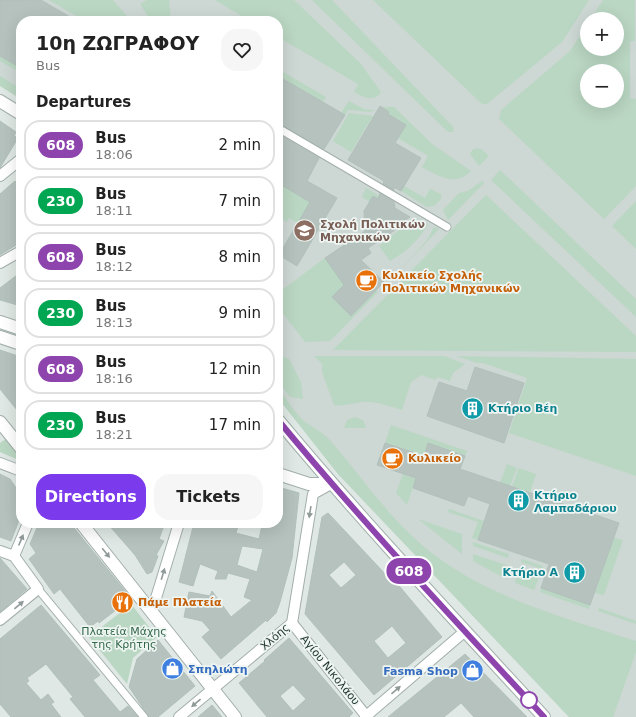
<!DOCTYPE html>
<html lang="en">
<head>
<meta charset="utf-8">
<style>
  :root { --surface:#fff; --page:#f6f6f6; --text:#222; --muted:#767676; --line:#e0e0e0; --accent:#7c3aed }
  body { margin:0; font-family:"DejaVu Sans",sans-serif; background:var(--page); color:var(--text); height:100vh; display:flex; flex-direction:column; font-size:15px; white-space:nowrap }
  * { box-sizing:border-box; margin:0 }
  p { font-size:13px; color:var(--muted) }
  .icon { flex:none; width:22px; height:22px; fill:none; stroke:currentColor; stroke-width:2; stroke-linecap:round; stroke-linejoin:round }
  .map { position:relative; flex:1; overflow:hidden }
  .panel { position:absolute; left:16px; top:16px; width:267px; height:512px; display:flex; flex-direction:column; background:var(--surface); border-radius:16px; box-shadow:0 4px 16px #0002 }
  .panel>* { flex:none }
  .badge { padding:0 8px; border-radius:13px; font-size:14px; line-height:26px }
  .tools { position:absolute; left:580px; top:12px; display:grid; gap:8px }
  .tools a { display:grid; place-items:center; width:44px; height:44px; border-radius:50%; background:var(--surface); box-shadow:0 4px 16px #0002; font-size:20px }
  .map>.badge { position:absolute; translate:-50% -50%; box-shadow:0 0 0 2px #fff }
  h2 { padding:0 20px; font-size:15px; line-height:36px }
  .round { display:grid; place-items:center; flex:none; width:42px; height:42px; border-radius:16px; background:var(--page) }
  .summary { display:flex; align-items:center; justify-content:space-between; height:68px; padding:0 20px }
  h1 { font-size:19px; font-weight:700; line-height:30px }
  .primary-button { display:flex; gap:8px; margin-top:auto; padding:8px 20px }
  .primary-button a { flex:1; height:46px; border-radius:16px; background:var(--accent); color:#fff; font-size:16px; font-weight:700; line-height:46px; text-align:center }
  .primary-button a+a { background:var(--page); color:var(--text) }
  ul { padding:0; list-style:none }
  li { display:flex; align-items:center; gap:12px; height:50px; margin:0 8px 6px; padding:0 12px; border:2px solid var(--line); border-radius:16px }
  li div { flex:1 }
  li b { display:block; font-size:15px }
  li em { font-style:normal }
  li .badge { min-width:44px; font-weight:700; text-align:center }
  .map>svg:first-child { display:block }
  .built { fill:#cdd7d3; fill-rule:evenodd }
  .green { fill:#bad7c3; fill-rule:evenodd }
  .building { fill:#b5c2bd; stroke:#b2c0bb; fill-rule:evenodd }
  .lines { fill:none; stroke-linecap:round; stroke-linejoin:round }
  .pedestrian-casing { stroke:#a3afab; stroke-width:9 }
  .minor-casing { stroke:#a3afab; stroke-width:12 }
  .tertiary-casing { stroke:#a3afab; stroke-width:14 }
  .pedestrian { stroke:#fff; stroke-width:7 }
  .minor { stroke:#fff; stroke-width:10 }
  .tertiary { stroke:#fff; stroke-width:12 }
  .oneway { fill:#909a98 }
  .line-casing { stroke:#fff; stroke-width:9 }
  .line { stroke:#8e44ad; stroke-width:6 }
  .stop-dot { fill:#fff; stroke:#8e44ad; stroke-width:2 }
  .labels { text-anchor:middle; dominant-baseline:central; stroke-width:3.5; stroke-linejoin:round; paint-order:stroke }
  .education-label { font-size:11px; font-weight:bold; fill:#785e54; stroke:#eef5f2; text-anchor:start }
  .food-label { font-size:11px; font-weight:bold; fill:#c56008; stroke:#eef5f2; text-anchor:start }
  .culture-label { font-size:11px; font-weight:bold; fill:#0d838f; stroke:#eef5f2; text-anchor:start }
  .park-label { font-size:11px; fill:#326749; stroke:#eef5f2 }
  .street-label { font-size:11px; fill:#223631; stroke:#eef5f2 }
  .shop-label { font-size:11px; font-weight:bold; fill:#366cbe; stroke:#eef5f2; text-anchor:start }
</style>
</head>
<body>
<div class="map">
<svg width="636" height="717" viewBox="0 0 636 717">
  <rect width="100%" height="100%" fill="#dfe8e4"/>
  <path class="built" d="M0,0H636V717H569L338,474L278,398V21H21V99L0,86ZM587,19H617V49H587ZM587,71H617V101H587Z"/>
  <g class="green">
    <path d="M49,0H113L131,21H85Z"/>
    <path d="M147,0H169L171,21H151L140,4Z"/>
    <path d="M215,0H294L360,63L381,92C374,103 363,97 354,92L358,84L278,37V21H250Z"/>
    <path d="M312,0H332L454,128L453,132H448Z"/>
    <path d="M373,0H589L562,42L487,104H482Z"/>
    <path d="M603,0H635V41H630V98L636,99V186L604,219L499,119L501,110L570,51L587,25V49H617V19H591ZM587,71H617V101H587Z"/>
    <path d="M0,56L21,68V73L0,61Z"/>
    <path d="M278,69L326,97L323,102L278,76Z"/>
    <path d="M0,76L21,89V99L0,86Z"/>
    <path d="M349,101L364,109L375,110L370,112L348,110L345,115L341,113Z"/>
    <path d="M381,107H394L432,144L471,171C455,187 438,176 422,167L428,156L398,138L406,125L388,114L389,112Z"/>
    <path d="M349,113L373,116L351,152L333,141Z"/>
    <path d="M476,148L481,149L489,156L479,166L470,154L472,150Z"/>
    <path d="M500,170L636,299V317L491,180Z"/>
    <path d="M482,181L484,183L448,220L443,210L459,193L468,191Z"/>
    <path d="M278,183L310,202L298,223L289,218L287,222L278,216Z"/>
    <path d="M404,186L425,198L430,189L441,194V199L434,206L427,207L401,191Z"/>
    <path d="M366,188L379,196L380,208L362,197Z"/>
    <path d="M486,195L636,336V352L333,350Z"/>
    <path d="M636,201V249L612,226Z"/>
    <path d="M415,218L428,224C418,241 407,251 390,261L379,246Z"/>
    <path d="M434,227L439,229L398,272L427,240Z"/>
    <path d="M325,258L338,276L352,266L358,272L332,297L351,316L376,290L378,292L330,341L305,342L278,307V293Z"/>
    <path d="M278,355L289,359L301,382L303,399L290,397L278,381Z"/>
    <path d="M314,356H444L465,364L453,373L450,381L437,377L436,380L421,375L411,382L402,410C388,406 376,401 362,402C352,403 343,407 334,405L322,372V364Z"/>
    <path d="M456,356L636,359V476L509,433L527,378L483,363H477Z"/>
    <path d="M278,388C286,398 294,412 304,421C312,427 322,432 329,439C356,470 379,504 409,533C469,593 557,615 636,641V652L613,717H569L338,474L278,398Z"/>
    <path d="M355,417L363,420L366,428H344L347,420Z"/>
    <path d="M391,425L467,451L465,456L428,443L424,456L385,443Z"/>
    <path d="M7,438L21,455V461L0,452V443Z"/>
    <path d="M507,464L517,468L510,486L500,483Z"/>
    <path d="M519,468L536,474L530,492L512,486Z"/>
    <path d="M403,474L416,478L407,505L396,493Z"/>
    <path d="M449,509L484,521L478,540L472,538L478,522L448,512Z"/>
    <path d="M418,519L462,534V554Z"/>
    <path d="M614,538L623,540L604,595L595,593L607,556L582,547L611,545Z"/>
    <path d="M473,542L509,554L508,558L473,546Z"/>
    <path d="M473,554L506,565L502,577L473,561Z"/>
    <path d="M522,559L543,566L542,569L521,562Z"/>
    <path d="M518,570L539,577L534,590L515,583Z"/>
    <path d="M541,588L590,605L589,609L540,592Z"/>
    <path d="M131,604L157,637L133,658L127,684L89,637Z"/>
    <path d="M599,608L636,621V624L598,611Z"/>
  </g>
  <g class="building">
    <path d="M0,0H41L77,21H21V68L0,56Z"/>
    <path d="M278,76L345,115L324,149L278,123Z"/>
    <path d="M380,106L389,112L388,114L406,125L395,143L421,158L401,191L394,187V190L383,184L384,181L348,160Z"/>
    <path d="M0,121L16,132L14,136L18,138L0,168Z"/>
    <path d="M278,134L319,158L307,181L337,198L297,266L279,255L310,202L278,183Z"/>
    <path d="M15,181L21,188V242L0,255V194Z"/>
    <path d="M380,193L394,202L395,208L410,217L395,227V230L368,248L371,253L361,260L384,282L351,316L332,297L344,285L325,258L365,231L364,211L373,196L378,199Z"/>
    <path d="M21,272V306L0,300V288Z"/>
    <path d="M0,350L18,356L17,367L21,374V415L0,389Z"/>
    <path d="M475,367L524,383L504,443L427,416L439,382L467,391Z"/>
    <path d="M385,443L424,456L428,443L465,456L460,469L619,523L590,605L541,588L549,564L478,540L490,504L468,496L464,506L413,488L416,478L377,465Z"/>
    <path d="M0,474L10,479L21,495V515L11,541L0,537Z"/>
    <path d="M278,487L299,493L292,558L280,602L276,613L267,622L266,620L221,659L202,637L210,630L202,621L184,617L189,592L210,596L212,591L231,617L252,600L244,597L250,579L228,573L226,579H215L218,571L200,564L193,586L179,582L194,523H239L236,533L259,539L262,525L265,526L266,523H278ZM242,546L263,549L257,572L237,565Z"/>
    <path d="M328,513L388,577L390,575L442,637L374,695L305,614L322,517ZM344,562L356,575L341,588L329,575ZM392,626L406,643L388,658L374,641Z"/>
    <path d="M39,523H70L130,597L128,598L129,600L99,623L98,621L90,627L60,589L54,594L29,559L36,553L30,544Z"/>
    <path d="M107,523H165L159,539L164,541L156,555L158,556L152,572L147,574L135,555Z"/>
    <path d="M0,558L27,589L0,612Z"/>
    <path d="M41,605L100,675L93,680L120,712L128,706L138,717H85L70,699L73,697L46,664L27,678L29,681L26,683L41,700L48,694L54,702L51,704L61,717H11L0,704V639Z"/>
    <path d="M289,638L353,713L349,717H267L239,683L265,661L264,660ZM293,685L306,699L293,711L280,696Z"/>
    <path d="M158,640L195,686L158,717H149L129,687L137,659Z"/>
    <path d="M465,654L527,717H474L461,703L444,717H388Z"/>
    <path d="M212,705L222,717H198Z"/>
  </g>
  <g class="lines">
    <defs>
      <g id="pedestrian">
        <path d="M278,128L447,227"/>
        <path d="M38,589L144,717"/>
      </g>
      <g id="minor">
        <path d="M0,176L21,159"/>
        <path d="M0,263L21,251"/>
        <path d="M0,463L21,471"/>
        <path d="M0,551L14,556L38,589L0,620"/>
        <path d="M14,556L28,523"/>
        <path d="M152,611L179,523"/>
        <path d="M292,623L367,717"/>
        <path d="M179,717L292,623L313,494L331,484"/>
        <path d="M365,717L464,632"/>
      </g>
      <g id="tertiary">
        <path d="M0,101L21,114"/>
        <path d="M0,322L21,329"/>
        <path d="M0,337L21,344"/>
        <path d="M278,420C363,522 454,619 544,717"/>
        <path d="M0,422L21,448"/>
        <path d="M278,474L309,484H331"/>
        <path d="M81,523L235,717"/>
      </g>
    </defs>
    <use href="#pedestrian" class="pedestrian-casing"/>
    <use href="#minor" class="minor-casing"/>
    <use href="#tertiary" class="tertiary-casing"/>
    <use href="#pedestrian" class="pedestrian"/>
    <use href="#minor" class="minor"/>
    <use href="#tertiary" class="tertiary"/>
  </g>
  <defs><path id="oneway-solid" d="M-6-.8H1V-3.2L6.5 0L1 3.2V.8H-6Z"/></defs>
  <g class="oneway">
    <use href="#oneway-solid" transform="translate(310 512) rotate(99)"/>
    <use href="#oneway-solid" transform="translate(21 540) rotate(-67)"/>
    <use href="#oneway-solid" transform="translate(106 553) rotate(51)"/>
    <use href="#oneway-solid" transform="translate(163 574) rotate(-73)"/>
    <use href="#oneway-solid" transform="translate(19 605) rotate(-40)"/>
    <use href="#oneway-solid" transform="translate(396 690) rotate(-41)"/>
    <use href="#oneway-solid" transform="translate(196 703) rotate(140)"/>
  </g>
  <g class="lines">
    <defs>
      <path id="line" d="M278,420C363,523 454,619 544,717"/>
    </defs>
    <use href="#line" class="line-casing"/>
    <use href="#line" class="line"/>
  </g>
  <defs>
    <symbol id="university-disc" viewBox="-11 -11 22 22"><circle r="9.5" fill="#8d6e63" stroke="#eef5f2"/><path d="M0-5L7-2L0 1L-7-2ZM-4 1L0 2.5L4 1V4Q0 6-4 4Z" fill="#fff"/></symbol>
    <symbol id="cafe-disc" viewBox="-11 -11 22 22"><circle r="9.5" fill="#e8710a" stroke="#eef5f2"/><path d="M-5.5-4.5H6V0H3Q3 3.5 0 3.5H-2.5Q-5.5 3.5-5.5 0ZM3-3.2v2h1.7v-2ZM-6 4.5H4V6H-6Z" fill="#fff"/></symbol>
    <symbol id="building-disc" viewBox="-11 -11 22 22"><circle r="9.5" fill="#0f9aa8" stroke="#eef5f2"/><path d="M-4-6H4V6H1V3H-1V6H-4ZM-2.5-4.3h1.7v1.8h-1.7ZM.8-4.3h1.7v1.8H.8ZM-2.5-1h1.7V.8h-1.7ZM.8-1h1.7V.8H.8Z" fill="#fff"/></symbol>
    <symbol id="restaurant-disc" viewBox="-11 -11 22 22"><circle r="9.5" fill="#e8710a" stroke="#eef5f2"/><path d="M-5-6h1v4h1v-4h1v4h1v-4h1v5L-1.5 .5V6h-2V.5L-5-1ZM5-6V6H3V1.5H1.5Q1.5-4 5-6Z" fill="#fff"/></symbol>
    <symbol id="shop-disc" viewBox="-11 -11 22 22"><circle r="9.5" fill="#3f7fe0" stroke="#eef5f2"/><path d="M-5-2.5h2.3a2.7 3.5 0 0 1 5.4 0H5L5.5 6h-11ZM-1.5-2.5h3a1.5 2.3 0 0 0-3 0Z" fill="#fff"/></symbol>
  </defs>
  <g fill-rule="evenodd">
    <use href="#university-disc" x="292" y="218" width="25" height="25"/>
    <use href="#cafe-disc" x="354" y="268" width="25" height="25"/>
    <use href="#building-disc" x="460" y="396" width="25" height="25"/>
    <use href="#cafe-disc" x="380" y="446" width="25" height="25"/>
    <use href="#building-disc" x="506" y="488" width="25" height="25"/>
    <use href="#building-disc" x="562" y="560" width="25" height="25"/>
    <use href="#restaurant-disc" x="110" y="590" width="25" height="25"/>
    <use href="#shop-disc" x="160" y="656" width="25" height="25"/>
    <use href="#shop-disc" x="460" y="658" width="25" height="25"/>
  </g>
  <circle class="stop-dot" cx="529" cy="700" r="8"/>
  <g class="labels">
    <g class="education-label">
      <text x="320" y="224">Σχολή Πολιτικών<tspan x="320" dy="13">Μηχανικών</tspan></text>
    </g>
    <g class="food-label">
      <text x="382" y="275">Κυλικείο Σχολής<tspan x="382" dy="13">Πολιτικών Μηχανικών</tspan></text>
      <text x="408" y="458">Κυλικείο</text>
      <text x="138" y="602">Πάμε Πλατεία</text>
    </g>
    <g class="culture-label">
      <text x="488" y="408">Κτήριο Βέη</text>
      <text x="534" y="495">Κτήριο<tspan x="534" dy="13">Λαμπαδάριου</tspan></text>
      <text x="558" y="572" text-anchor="end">Κτήριο Α</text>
    </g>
    <g class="park-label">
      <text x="124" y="631">Πλατεία Μάχης<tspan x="124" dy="13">της Κρήτης</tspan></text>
    </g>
    <g class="street-label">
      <text transform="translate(275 637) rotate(-41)">Χλόης</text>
      <text transform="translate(330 670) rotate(51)">Αγίου Νικολάου</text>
    </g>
    <g class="shop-label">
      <text x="188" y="669">Σπηλιώτη</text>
      <text x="458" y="671" text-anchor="end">Fasma Shop</text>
    </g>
  </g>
</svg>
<div class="tools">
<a>+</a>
<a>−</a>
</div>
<b class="badge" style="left:409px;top:571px;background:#8e44ad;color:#fff">608</b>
<section class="panel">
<div class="summary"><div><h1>10η ΖΩΓΡΑΦΟΥ</h1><p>Bus</p></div><a class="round"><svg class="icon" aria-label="heart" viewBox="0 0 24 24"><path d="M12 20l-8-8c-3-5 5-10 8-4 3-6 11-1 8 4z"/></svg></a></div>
<h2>Departures</h2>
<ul>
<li><span class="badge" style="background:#8e44ad;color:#fff">608</span><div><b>Bus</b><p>18:06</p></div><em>2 min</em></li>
<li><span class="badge" style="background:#00a651;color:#fff">230</span><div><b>Bus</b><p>18:11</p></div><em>7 min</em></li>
<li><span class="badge" style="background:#8e44ad;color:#fff">608</span><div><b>Bus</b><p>18:12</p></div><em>8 min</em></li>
<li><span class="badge" style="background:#00a651;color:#fff">230</span><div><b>Bus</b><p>18:13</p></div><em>9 min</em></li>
<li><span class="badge" style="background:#8e44ad;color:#fff">608</span><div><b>Bus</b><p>18:16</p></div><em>12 min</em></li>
<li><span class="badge" style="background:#00a651;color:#fff">230</span><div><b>Bus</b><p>18:21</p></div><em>17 min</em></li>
</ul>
<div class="primary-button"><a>Directions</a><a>Tickets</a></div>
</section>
</div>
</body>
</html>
